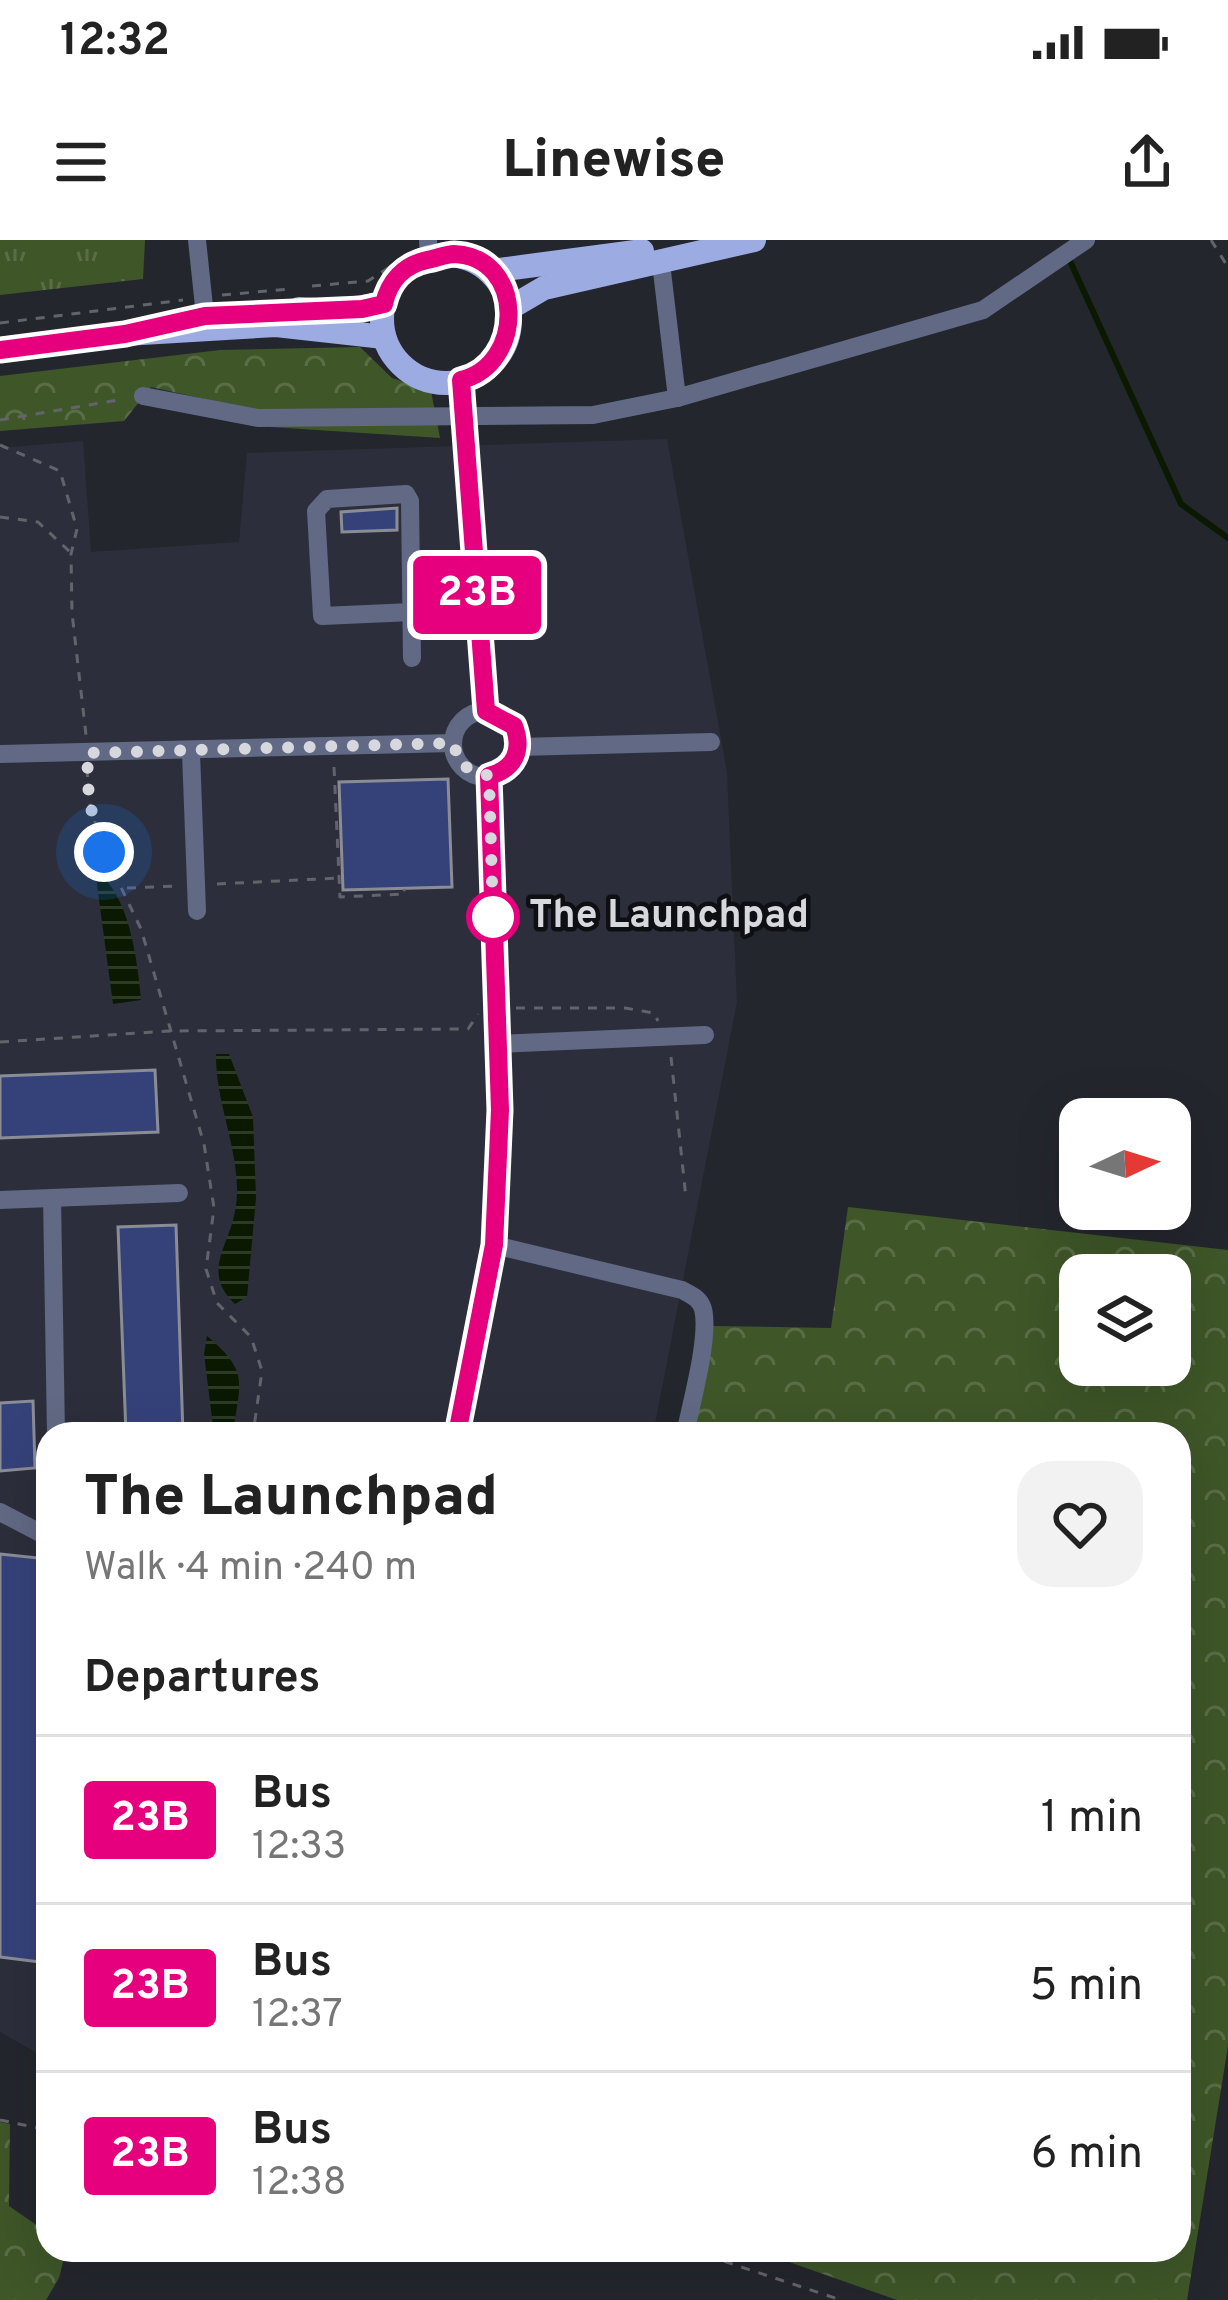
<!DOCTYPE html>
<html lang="en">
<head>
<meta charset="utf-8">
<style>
  :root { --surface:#fff; --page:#f2f2f2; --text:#222; --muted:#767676; --line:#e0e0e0 }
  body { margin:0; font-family:Overpass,sans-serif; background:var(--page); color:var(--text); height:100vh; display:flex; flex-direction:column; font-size:45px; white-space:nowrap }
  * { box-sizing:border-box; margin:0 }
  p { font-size:39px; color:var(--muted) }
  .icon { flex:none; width:66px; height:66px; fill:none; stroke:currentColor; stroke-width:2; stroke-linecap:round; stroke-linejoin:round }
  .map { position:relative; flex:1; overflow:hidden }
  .drawer { position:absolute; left:36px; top:1182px; width:1155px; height:840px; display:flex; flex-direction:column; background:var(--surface); border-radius:36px; box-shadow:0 12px 48px #0002 }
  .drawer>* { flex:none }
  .badge { padding:0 24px; border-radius:9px; font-size:42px; line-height:78px }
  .needle { width:78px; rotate:86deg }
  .buttons { position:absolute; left:1059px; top:858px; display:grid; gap:24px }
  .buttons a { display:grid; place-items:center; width:132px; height:132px; border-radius:24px; background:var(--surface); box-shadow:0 12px 48px #0002; font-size:60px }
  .you { position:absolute; width:60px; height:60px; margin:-30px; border:9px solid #fff; border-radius:50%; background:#1a73e8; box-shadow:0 0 0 18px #1a73e833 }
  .map>.badge { position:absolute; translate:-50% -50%; box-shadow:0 0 0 6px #fff }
  h2 { padding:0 48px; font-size:45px; line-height:108px }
  .round { display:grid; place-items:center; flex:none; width:126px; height:126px; border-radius:36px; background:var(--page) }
  .headline { display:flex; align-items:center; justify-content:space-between; height:204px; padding:0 48px }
  h1 { font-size:57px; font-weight:800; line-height:90px }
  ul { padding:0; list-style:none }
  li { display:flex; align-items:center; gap:36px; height:168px; padding:0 48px; border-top:3px solid var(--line) }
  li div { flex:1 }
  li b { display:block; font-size:45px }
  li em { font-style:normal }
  li .badge { min-width:132px; font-weight:700; text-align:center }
  .status { display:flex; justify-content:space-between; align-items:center; height:84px; padding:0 60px; background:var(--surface); direction:ltr }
  .status svg { height:33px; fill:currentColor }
  header { display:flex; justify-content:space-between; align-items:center; height:156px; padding:0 48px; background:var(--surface); font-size:54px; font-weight:800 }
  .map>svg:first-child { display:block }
  .built { fill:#2c2f3b }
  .grass { fill:url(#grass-tufts) }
  .forest { fill:url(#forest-crowns); fill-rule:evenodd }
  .water { fill:url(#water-rules) }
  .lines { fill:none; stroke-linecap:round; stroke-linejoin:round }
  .stream { stroke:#0a1900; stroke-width:6 }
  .building { fill:#35427a; stroke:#8a8d95; stroke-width:3 }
  .path { stroke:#63646b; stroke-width:3; stroke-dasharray:9 9; stroke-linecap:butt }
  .minor { stroke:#616984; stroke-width:18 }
  .major { stroke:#9cace3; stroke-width:24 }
  .line-casing { stroke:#fff; stroke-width:27 }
  .line { stroke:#e6007e; stroke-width:18 }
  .walk { stroke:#d7d8dd; stroke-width:12; stroke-dasharray:0 21.6 }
  .stop-dot { fill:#fff; stroke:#e6007e; stroke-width:6 }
  .labels { text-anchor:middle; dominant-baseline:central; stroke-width:9; stroke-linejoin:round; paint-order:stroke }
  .stop-label { font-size:39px; font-weight:bold; fill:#d7d8dd; stroke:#0e0f12; text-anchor:start }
</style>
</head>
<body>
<div class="status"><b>12:32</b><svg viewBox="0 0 49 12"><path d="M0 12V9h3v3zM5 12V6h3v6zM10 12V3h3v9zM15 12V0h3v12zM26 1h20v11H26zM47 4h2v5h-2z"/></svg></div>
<header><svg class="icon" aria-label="menu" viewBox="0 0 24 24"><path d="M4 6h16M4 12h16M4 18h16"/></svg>Linewise<svg class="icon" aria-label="share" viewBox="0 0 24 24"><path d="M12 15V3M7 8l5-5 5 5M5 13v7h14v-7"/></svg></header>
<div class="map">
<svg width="1228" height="2060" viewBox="0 0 1228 2060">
  <defs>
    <pattern id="grass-tufts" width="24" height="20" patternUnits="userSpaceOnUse" patternTransform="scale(3)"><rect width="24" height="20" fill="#3e5628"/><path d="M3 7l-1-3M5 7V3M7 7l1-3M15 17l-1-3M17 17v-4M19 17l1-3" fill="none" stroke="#596e47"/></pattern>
    <pattern id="forest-crowns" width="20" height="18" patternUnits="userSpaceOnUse" patternTransform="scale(3)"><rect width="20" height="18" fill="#3e5628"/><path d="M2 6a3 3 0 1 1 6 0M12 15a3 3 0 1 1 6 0" fill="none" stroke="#596e47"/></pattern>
    <pattern id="water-rules" width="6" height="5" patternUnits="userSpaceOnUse" patternTransform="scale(3)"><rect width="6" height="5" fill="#0a1900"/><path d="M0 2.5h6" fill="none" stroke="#2d3a25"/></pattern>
  </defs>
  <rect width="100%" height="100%" fill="#24262d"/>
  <path class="built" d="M667,199L727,532L737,762L653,1194H48V1819L0,1792V208L83,201L91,312L239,302L247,213Z"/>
  <path class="grass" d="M0,0H145L143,39L0,55Z"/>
  <g class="forest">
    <path d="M360,107L392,138L431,151L440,198L271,187L254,170L151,147L124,181L0,191V136L220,110Z"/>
    <path d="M848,967L1228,1010V1806L1187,2060H897L755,2010H1179V1194H691L712,1086L831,1088ZM1080,1035H1170V1125H1080Z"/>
    <path d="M0,1882L10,1884L9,1966L48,1993V2010H66L59,2038L46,2060H0Z"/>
  </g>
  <g class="water">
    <path d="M95,630C130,655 137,719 141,760L113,764Z"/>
    <path d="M216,814H229L253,877L256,958L247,1057L235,1064C201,1032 229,1007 235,971C245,921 215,867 216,814Z"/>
    <path d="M207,1096C250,1132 240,1142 233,1194H214L204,1114Z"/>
  </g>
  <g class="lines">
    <path class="stream" d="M1070,21L1181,264L1228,298"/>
  </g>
  <g class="building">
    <path d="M397,268V290L342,292L341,272Z"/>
    <path d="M448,539L452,647L343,650L339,542Z"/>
    <path d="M155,830L158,892L0,898V836Z"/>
    <path d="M176,985L183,1194H126L118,987Z"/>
    <path d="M33,1161L35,1228L0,1231V1163Z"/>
    <path d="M0,1314L48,1319V1723L0,1717Z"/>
  </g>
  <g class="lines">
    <g class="path">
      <path d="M1211,0L1228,27"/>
      <path d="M446,8L477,15"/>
      <path d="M312,46L368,41L407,16"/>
      <path d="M222,55L290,49"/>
      <path d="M0,83L183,60"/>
      <path d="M0,180L124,159"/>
      <path d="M0,205L60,231L77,289L71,314L72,373L86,495"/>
      <path d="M0,277L38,282L70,312"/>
      <path d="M334,527L340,657L405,654L404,649"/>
      <path d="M87,528L89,562L104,612L141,689L204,904L214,968L206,1029L217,1063L251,1097L262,1131L253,1194"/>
      <path d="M217,644L339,638"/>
      <path d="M127,648L178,646"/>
      <path d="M516,768H625L654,773L658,781"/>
      <path d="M0,802L169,791L468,789L478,774"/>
      <path d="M671,817L686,958"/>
      <path d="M0,1880L48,1890"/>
      <path d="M690,2010L841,2060"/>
      <path d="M729,2020L731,2010"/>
    </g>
    <g class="minor">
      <path d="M197,0L205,76"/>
      <path d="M428,0L429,20"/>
      <path d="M661,23L677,158L983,70L1086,0"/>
      <path d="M461,140L486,471"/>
      <path d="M143,156L258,178L593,175L677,158"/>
      <path d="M412,372L322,376L316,271L327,259L406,254L410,261L412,418"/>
      <path d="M413,391L479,386"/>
      <circle cx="486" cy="504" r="33"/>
      <path d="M519,507L711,502"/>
      <path d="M191,513L197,671"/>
      <path d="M0,514L453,503"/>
      <path d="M497,804L705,795"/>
      <path d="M52,958L56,1194"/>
      <path d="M0,960L179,953"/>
      <path d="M494,1005L682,1050C691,1055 700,1058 703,1069C710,1097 691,1164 685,1194"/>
      <path d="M457,1194L494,1005L500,870L489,536"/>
      <path d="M0,1272L48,1297"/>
    </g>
    <g class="major">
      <circle cx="446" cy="79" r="64"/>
      <path d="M491,31L642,11"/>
      <path d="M510,68L544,48L754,0"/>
      <path d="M299,69L335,71L384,64"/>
      <path d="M0,109L125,94L276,85L384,97"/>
    </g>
  </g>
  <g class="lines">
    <defs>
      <path id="line" d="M0,110L125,94L205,76L362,69L384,64C389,41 404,25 427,20C435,19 446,14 454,14C526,17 525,125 461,140L486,471L514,486C523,510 515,529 489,536L500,870L494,1005L457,1194"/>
    </defs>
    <use href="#line" class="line-casing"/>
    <use href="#line" class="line"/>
    <path class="walk" d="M104,612L89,562L87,513L453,503L461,525L489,536L493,677"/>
  </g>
  <circle class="stop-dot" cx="493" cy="677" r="24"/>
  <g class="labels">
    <g class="stop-label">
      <text x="529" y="677">The Launchpad</text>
    </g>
  </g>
</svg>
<div class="buttons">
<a><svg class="needle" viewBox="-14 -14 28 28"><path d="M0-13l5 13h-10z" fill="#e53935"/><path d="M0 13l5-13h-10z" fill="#767676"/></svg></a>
<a><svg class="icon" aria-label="layers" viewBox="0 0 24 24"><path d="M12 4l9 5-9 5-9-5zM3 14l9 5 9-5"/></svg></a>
</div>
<div class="you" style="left:104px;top:612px"></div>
<b class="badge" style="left:477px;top:355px;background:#e6007e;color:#fff">23B</b>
<section class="drawer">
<div class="headline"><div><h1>The Launchpad</h1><p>Walk · 4 min · 240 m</p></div><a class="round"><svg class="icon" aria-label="heart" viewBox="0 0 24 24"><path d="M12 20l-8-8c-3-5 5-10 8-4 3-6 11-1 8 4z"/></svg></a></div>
<h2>Departures</h2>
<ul>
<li><span class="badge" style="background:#e6007e;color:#fff">23B</span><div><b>Bus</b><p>12:33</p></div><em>1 min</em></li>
<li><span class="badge" style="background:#e6007e;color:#fff">23B</span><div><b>Bus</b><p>12:37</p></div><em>5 min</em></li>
<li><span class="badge" style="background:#e6007e;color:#fff">23B</span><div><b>Bus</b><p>12:38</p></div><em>6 min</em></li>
</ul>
</section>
</div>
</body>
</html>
